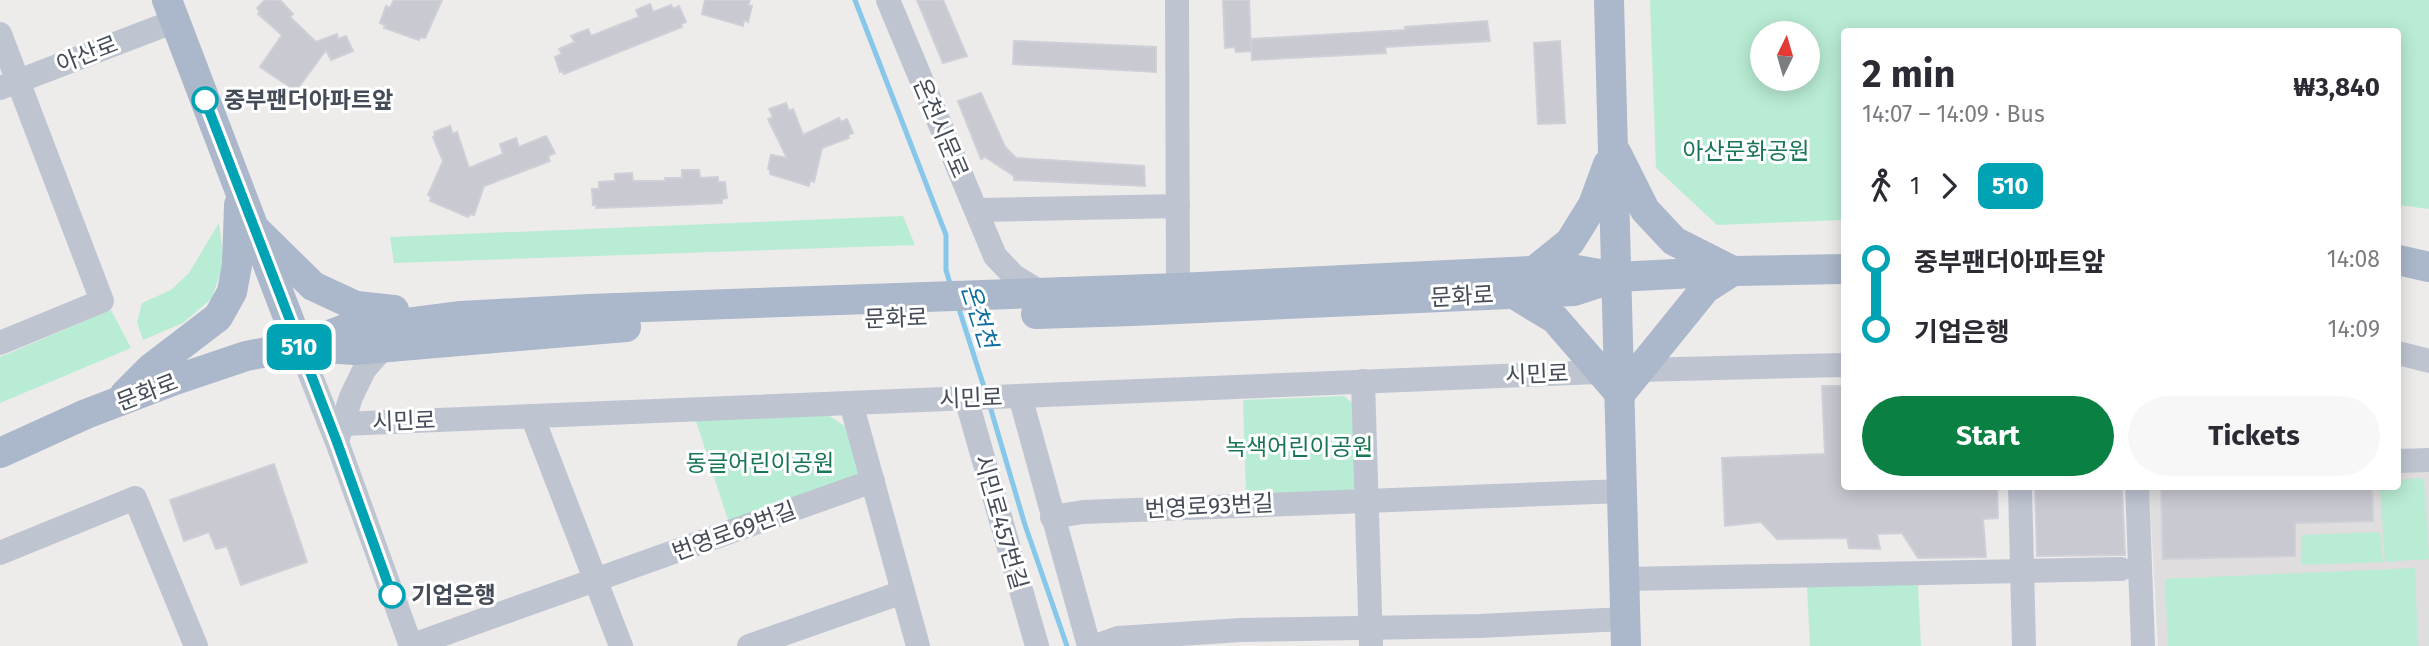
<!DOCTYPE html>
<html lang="en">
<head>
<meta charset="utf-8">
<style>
  :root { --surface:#fff; --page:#f7f7f7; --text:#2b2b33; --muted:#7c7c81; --accent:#0b8043 }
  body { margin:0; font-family:"Fira Sans","Noto Sans KR",sans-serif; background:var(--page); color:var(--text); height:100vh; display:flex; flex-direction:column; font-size:26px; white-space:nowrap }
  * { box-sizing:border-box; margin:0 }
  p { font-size:23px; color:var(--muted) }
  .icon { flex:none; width:38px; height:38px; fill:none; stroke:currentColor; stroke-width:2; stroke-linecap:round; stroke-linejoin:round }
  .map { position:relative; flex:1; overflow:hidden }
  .side { position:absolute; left:1841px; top:28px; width:560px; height:462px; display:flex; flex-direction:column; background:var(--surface); border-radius:7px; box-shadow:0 4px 18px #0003 }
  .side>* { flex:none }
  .badge { padding:0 14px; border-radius:10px; font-size:24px; line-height:46px }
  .needle { width:46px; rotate:5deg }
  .buttons { position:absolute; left:1750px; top:21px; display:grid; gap:14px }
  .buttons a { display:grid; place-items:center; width:70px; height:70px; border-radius:50%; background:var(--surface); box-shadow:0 4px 18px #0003; font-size:35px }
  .map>.badge { position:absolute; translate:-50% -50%; box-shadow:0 0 0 4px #fff }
  .legs { display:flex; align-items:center; gap:10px; height:77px; padding:0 21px; font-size:23px }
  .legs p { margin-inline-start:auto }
  .head { display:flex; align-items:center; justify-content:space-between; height:119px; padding:0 21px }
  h1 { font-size:38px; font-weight:700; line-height:52px }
  .cta { display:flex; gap:14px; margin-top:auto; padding:14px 21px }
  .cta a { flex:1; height:80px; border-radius:42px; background:var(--accent); color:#fff; font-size:28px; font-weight:700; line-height:80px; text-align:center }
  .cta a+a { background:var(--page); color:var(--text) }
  ul { padding:0 21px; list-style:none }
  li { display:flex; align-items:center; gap:24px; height:70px; font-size:26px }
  li i { display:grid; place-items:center; width:10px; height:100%; margin:0 9px; background:currentColor }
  li i::after { content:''; width:18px; height:18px; margin:-9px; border:5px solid; border-radius:50%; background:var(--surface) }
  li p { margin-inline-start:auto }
  li:first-child i { background:linear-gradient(#0000 50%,currentColor 0) }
  li:last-child i { background:linear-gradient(currentColor 50%,#0000 0) }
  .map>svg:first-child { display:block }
  .education { fill:#dfdddd }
  .green { fill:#b9ecd4; fill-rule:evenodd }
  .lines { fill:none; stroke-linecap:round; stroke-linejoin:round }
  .stream { stroke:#87c7e9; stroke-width:5 }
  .building { fill:#c8c9d1; stroke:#cfd0d7; stroke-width:2 }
  .minor { stroke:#bec5d1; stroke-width:24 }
  .major { stroke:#abb7ca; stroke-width:30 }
  .line-1-casing { stroke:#fff; stroke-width:16 }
  .line-1 { stroke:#00a3b4; stroke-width:10 }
  .stop-1-dot { fill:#fff; stroke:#00a3b4; stroke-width:3.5 }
  .labels { text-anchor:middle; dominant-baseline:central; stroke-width:6; stroke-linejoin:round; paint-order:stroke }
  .street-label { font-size:23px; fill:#444c58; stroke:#fff }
  .stop-label { font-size:23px; font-weight:bold; fill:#444c58; stroke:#fff; text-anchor:start }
  .park-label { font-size:23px; fill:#187654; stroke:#fff }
  .water-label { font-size:24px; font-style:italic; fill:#0f6ea0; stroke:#fff }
</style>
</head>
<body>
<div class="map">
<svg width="2429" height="646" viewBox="0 0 2429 646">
  <rect width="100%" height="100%" fill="#eeebeb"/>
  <path class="education" d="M2429,469V646H2158L2149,487L2398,486V470Z"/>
  <g class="green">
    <path d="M1650,0H2429V209L2398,205V32H1844V220L1717,225L1656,168ZM1762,33H1808V79H1762Z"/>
    <path d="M903,216L915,245L394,263L390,237Z"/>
    <path d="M219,223L224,261L212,298L183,323L143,340L137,322L142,303L171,290L189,273Z"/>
    <path d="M111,310L131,348L0,403V357Z"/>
    <path d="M1344,396L1352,403L1355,487L1350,493L1246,497L1243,400Z"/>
    <path d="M828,415L846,427L859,470L854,481L729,523L695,418Z"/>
    <path d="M2424,478L2429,559L2385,562L2380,487L2398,486V480Z"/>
    <path d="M2380,532L2383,562L2301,565V535Z"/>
    <path d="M2415,568L2418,646H2168L2165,579Z"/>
    <path d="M1918,584L1921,646H1810L1807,587Z"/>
  </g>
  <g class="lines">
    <g class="stream">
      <path d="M855,0L946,235V270L951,287"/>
      <path d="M958,306L985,390"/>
      <path d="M989,403L1025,525L1067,646"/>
    </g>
  </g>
  <g class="building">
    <path d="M265,0H280L293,14L290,17L316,42L337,34L338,39L346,36L353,51L331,60L326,50L298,88L295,87L293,89L260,67L282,35L258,14L260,12L257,8Z"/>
    <path d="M394,0H442L425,38L421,37L419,40L384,28L385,25L380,23L386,6L390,8Z"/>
    <path d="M705,0H750L748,5L752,6L748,22L744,20L743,26L702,14Z"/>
    <path d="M917,0H943L967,56L943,63Z"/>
    <path d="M1223,0H1249L1251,51L1236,52L1235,47L1225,48Z"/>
    <path d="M650,4L653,12L671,5L673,9L679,6L686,22L681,24L682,27L564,74L562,71L560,72L555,57L562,54L559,49L575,42L571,36L588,29L591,36L639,17L636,10Z"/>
    <path d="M1487,21L1490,41L1385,47L1386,53L1252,60L1251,39L1406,30L1405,27Z"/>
    <path d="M1014,41L1156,47V72L1013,64Z"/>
    <path d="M1560,41L1565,123L1538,124L1534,43Z"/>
    <path d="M981,93L1005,147L1016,158L1144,166L1145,186L1014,180V176L985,157L981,159L958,101Z"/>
    <path d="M786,103L789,111L793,109L803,135L839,118L841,122L847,119L853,133L848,135L849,138L822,148L814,182L810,180L809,186L770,174V170L768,169L771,155L787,158L768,119L773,117L769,109Z"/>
    <path d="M450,126L453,134L457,132L469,168L503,154L500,144L516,138L519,147L546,136L555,153L548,156L550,161L484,186L474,215L470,214L468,217L430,201L431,197L428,195L443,161L433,137L435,136L434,132Z"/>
    <path d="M682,170H699L700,178L718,177V182H725L727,198L722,199V203L655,206L596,208L597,205H593L592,189H599V182L615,181V174L632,173L633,181H666L665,178H682Z"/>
    <path d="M1822,386H1844V486H1997L1998,518L1983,519L1986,557L1918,558L1902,533L1877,534L1880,549L1849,548L1847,538L1777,539L1761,522L1725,526L1722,458L1825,454Z"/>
    <path d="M274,464L307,562L241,585L227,546L216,549L209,532L184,541L170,500Z"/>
    <path d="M2035,486H2122L2125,555L2037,556Z"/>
    <path d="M2161,486H2372L2373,521L2295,523V556L2163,559Z"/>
  </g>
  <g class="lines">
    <g class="minor">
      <path d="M888,0L995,256L1014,276L1042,293"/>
      <path d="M1177,0L1178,288"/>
      <path d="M0,34L102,301L0,343"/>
      <path d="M0,88L175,21"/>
      <path d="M976,210L1178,206"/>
      <path d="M299,346L337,442L411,646"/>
      <path d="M2398,353L2429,361"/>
      <path d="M1638,370L1844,365"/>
      <path d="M1363,381L1371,645"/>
      <path d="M1020,396L1089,646"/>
      <path d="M966,398L1037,646"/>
      <path d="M851,403L918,646"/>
      <path d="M532,416L621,646"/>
      <path d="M342,424L1599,372"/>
      <path d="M338,438L351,397L364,370L384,347"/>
      <path d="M2398,461L2429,460"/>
      <path d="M2020,486L2024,646"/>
      <path d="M2137,486L2143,646"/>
      <path d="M1052,517L1083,512L1623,491"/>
      <path d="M0,553L135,498L196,646"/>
      <path d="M1625,579L2121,569"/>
      <path d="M410,646L873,481"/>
      <path d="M749,646L903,592"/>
      <path d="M1095,646L1118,638L1241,630L1479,626L1626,619"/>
    </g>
    <g class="major">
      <path d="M167,0L299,346"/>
      <path d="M1609,0L1626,646"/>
      <path d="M1617,154L1645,210L1674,241L1733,271"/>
      <path d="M257,231L313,286L356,306L394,310"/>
      <path d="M2398,260L2429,267"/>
      <path d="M1534,271L1570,242L1593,205L1608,164"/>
      <path d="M1514,294L1555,319L1620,394L1705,289L1733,271"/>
      <path d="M1036,314L1133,311L1574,291L1611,279"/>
      <path d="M310,347L354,350L626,327"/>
      <path d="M125,394L150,369L218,317L232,292L237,265L239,205"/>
      <path d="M0,453L86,414L175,380L246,356L299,346L353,326L407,323L461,316L589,309L1178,288L1571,269L1617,277L1733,271L1844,269"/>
    </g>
  </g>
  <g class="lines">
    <defs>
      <path id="line-1" d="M205,100L337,442L392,595"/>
    </defs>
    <use href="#line-1" class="line-1-casing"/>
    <use href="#line-1" class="line-1"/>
  </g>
  <g class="stop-1-dot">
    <circle cx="205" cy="100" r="12"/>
    <circle cx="392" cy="595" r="12"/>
  </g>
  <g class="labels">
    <g class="street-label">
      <text transform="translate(87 54) rotate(-21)">아산로</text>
      <text transform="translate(941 128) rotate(67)">온천시문로</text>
      <text transform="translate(1462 296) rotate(-3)">문화로</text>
      <text transform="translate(896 318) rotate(-2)">문화로</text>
      <text transform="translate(1537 374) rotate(-2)">시민로</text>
      <text transform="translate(147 392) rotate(-21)">문화로</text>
      <text transform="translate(971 398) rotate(-2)">시민로</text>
      <text transform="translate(404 421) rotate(-2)">시민로</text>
      <text transform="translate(1209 506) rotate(-3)">번영로93번길</text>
      <text transform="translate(1001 522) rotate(74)">시민로457번길</text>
      <text transform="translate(734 531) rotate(-20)">번영로69번길</text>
    </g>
    <g class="stop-label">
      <text x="224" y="100">중부팬더아파트앞</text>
      <text x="411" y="595">기업은행</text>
    </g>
    <g class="park-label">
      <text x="1746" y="151">아산문화공원</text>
      <text x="1299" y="447">녹색어린이공원</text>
      <text x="760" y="463">동글어린이공원</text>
    </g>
    <g class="water-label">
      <text transform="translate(979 316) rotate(72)">온천천</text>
    </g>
  </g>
</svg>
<div class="buttons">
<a><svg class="needle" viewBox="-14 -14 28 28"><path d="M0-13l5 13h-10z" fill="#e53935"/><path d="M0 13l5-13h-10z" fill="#7c7c81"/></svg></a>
</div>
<b class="badge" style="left:299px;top:347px;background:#00a3b4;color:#fff">510</b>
<section class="side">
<div class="head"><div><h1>2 min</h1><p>14:07 – 14:09 · Bus</p></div><b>₩3,840</b></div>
<div class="legs"><svg class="icon" aria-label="walk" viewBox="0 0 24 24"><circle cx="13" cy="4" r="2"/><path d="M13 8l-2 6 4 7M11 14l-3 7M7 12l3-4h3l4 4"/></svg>1<svg class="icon" aria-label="forward" viewBox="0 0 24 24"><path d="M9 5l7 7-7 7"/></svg><b class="badge" style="background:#00a3b4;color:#fff">510</b></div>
<ul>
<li><i style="color:#00a3b4"></i><b>중부팬더아파트앞</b><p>14:08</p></li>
<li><i style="color:#00a3b4"></i><b>기업은행</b><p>14:09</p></li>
</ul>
<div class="cta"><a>Start</a><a>Tickets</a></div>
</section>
</div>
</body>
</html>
